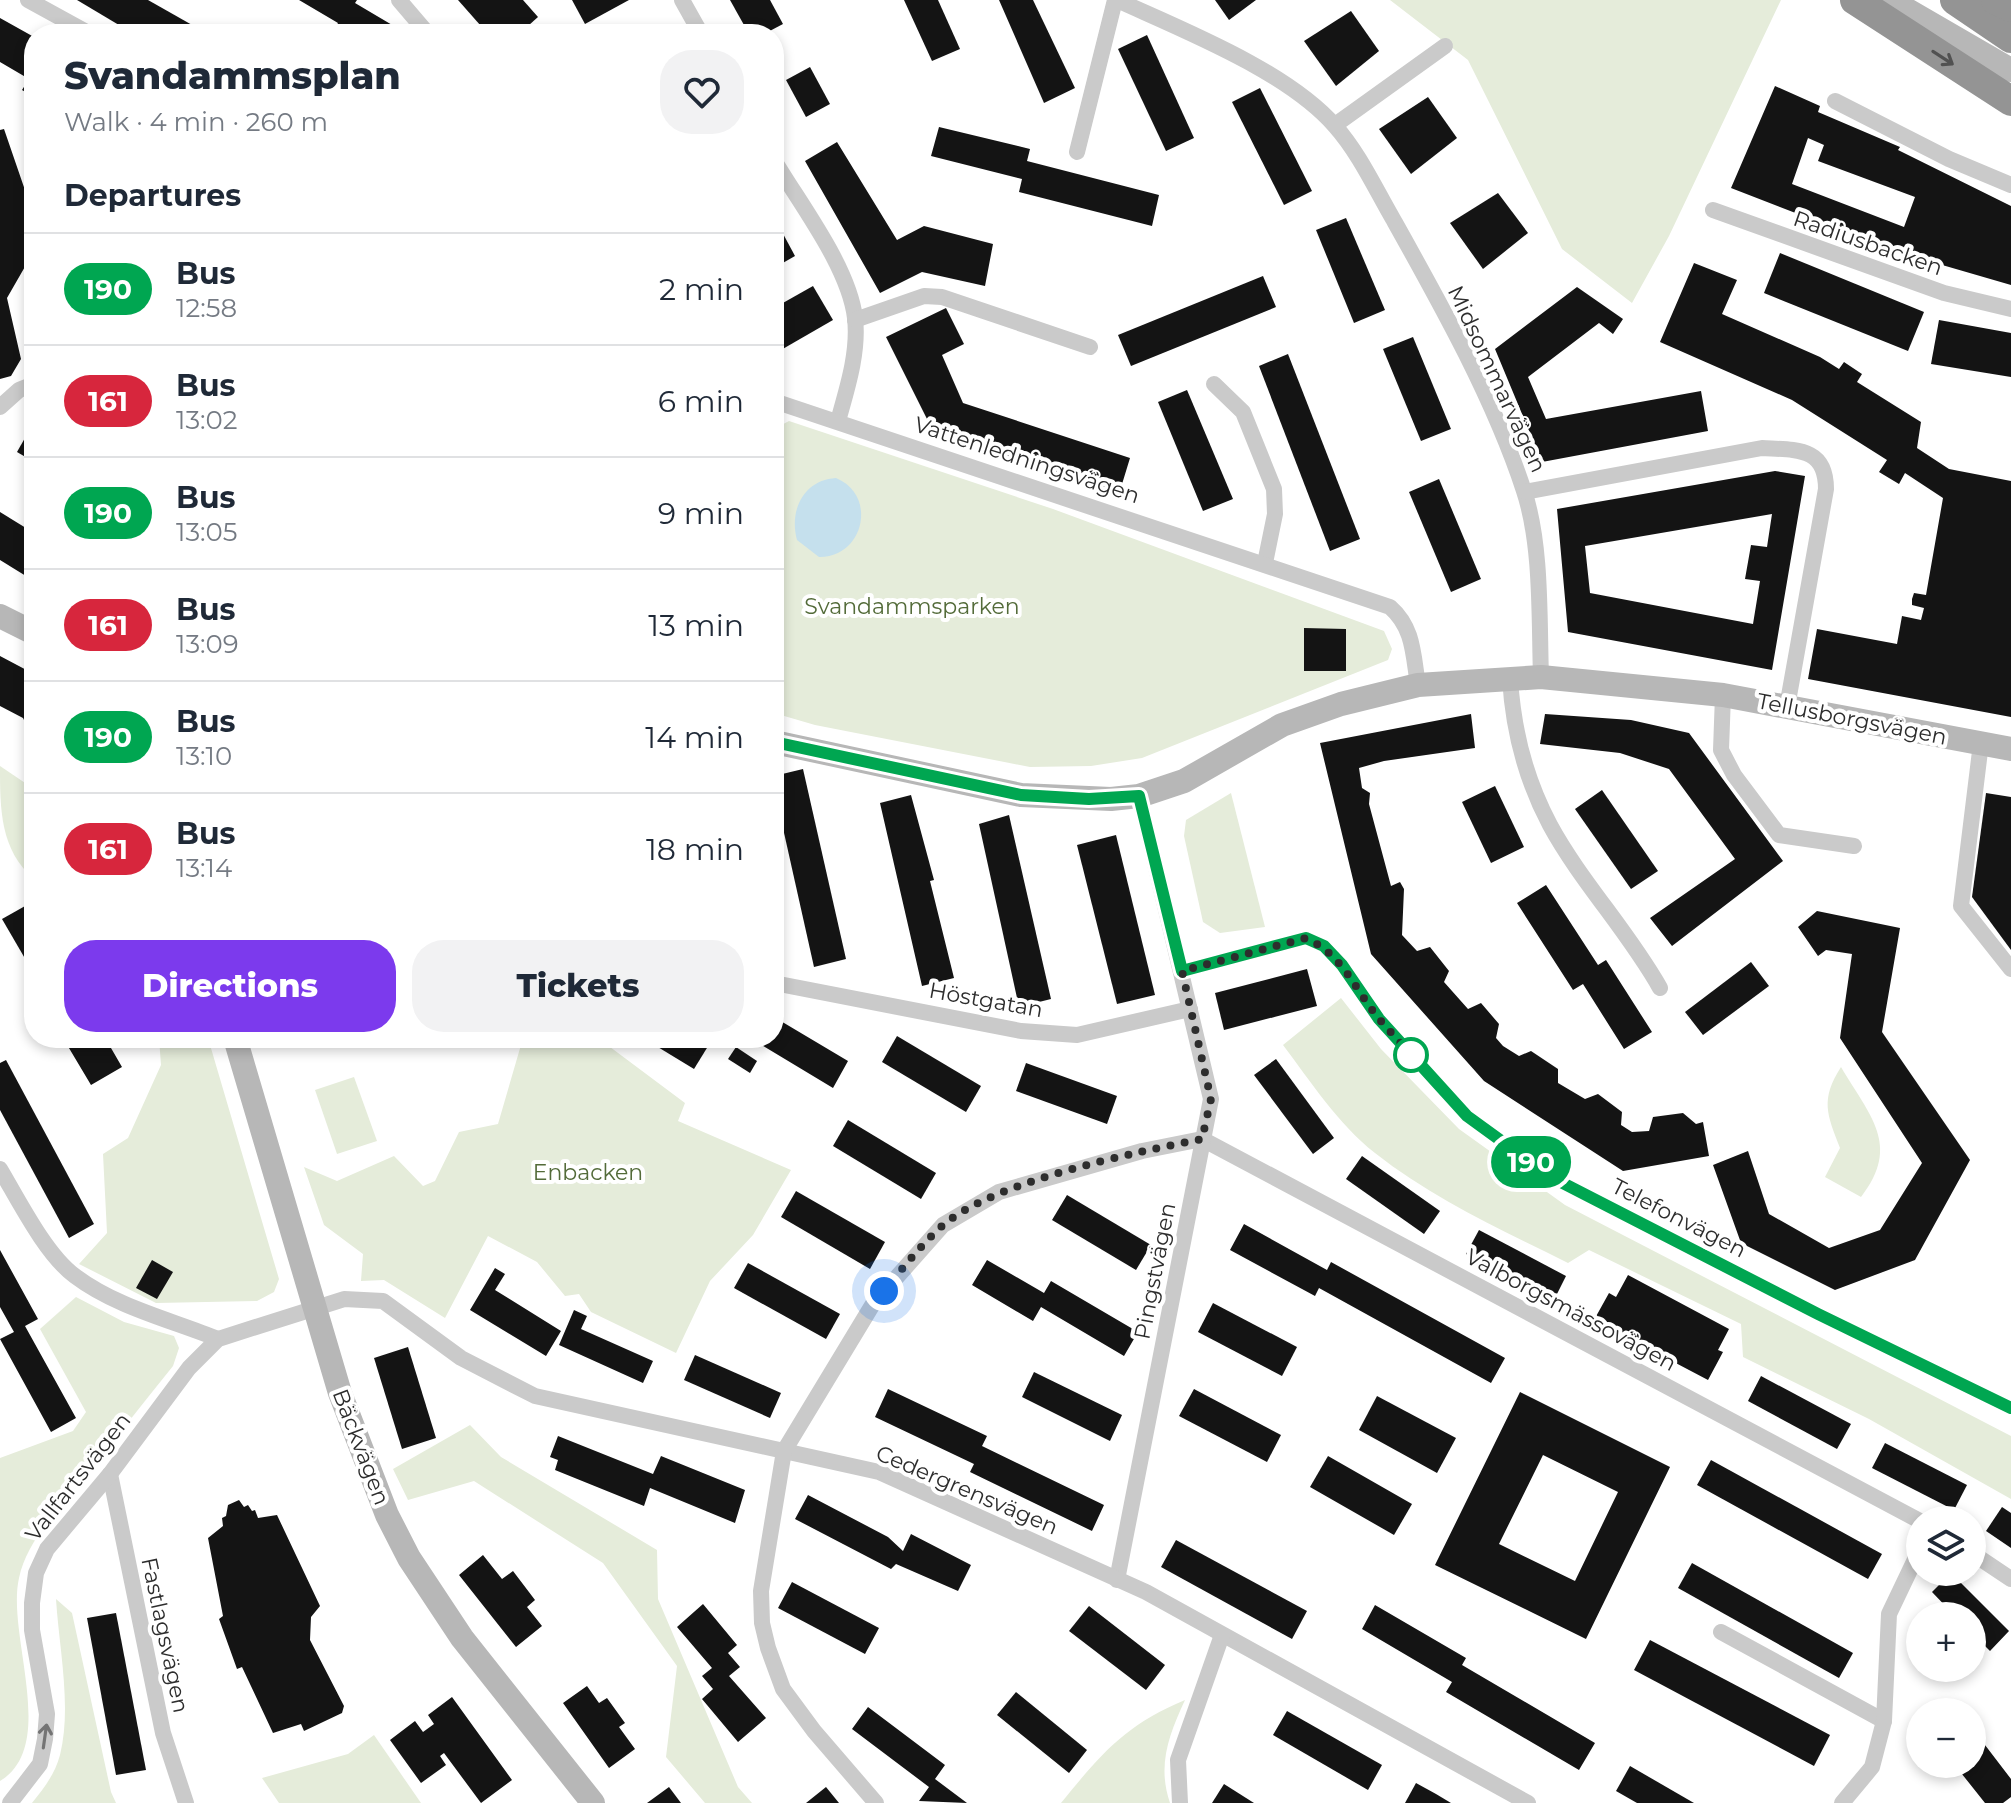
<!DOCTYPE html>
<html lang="en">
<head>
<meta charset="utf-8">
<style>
  :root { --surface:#fff; --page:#f2f2f3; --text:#1f2937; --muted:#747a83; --line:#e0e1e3; --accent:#7c3aed }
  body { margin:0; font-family:Montserrat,sans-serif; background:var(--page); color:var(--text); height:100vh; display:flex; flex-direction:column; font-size:30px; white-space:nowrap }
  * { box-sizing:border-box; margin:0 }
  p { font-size:26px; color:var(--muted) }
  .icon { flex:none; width:44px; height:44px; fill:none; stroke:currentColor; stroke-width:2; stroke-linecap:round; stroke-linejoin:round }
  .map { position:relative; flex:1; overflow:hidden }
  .drawer { position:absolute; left:24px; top:24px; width:760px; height:1024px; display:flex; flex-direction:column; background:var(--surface); border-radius:32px; box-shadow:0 4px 12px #0003 }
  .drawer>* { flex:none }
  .badge { padding:0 16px; border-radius:26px; font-size:28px; line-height:52px }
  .tools { position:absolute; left:1906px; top:1506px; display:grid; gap:16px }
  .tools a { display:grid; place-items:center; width:80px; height:80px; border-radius:50%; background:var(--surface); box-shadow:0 4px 12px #0003; font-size:40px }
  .you { position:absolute; width:40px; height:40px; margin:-20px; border:6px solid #fff; border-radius:50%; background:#1a73e8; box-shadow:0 0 0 12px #1a73e833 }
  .map>.badge { position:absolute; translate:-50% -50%; box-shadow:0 0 0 4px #fff }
  h2 { padding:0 40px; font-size:30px; line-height:72px }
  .round { display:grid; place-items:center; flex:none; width:84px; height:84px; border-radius:32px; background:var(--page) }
  .summary { display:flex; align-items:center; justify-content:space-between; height:136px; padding:0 40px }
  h1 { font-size:38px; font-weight:800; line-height:60px }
  .cta { display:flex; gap:16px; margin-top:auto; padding:16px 40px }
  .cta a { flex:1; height:92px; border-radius:32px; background:var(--accent); color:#fff; font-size:32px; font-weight:800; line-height:92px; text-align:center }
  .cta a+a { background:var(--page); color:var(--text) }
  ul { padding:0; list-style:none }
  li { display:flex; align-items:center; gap:24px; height:112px; padding:0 40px; border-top:2px solid var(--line) }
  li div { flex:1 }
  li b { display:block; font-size:30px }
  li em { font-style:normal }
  li .badge { min-width:88px; font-weight:700; text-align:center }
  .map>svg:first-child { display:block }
  .green { fill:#e5ecda }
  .water { fill:#c5e0ed }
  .building { fill:#141414; fill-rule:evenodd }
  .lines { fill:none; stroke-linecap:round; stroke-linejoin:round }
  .street { stroke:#cacaca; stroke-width:16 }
  .secondary { stroke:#b7b7b7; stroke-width:24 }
  .highway { stroke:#949494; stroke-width:30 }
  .oneway { stroke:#515151 }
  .oneway2 { stroke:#747474 }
  .line-casing { stroke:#fff; stroke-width:18 }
  .line { stroke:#00a651; stroke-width:12 }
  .walk { stroke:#2d2d2d; stroke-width:8; stroke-dasharray:0 14.4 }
  .stop-dot { fill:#fff; stroke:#00a651; stroke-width:4 }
  .labels { text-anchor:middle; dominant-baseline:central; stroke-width:8; stroke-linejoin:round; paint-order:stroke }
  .street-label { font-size:22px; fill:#2d2d2d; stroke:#fff }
  .park-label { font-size:22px; fill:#536b39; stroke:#fff }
</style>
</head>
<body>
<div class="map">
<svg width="2011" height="1803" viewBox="0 0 2011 1803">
  <rect width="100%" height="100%" fill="#fff"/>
  <g class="green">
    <path d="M1390,0H1781L1669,236L1632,303L1562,249L1468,60Z"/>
    <path d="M789,421L1053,509L1384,631L1392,649L1388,660L1142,758L1091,766L1030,767L815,725L774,713V429Z"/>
    <path d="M0,766L34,789V879C0,850 0,809 0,766Z"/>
    <path d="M1231,793L1265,927L1220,933L1203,922L1184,836L1186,820Z"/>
    <path d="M1341,998L1381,1049L1459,1129L1565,1205L2011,1436V1499L1869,1419L1743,1357L1741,1324L1589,1250L1568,1263C1502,1230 1433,1199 1375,1153C1338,1124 1311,1082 1283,1045Z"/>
    <path d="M159,1038H208L279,1279L274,1292L257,1301L156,1303L79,1264L107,1233L103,1154L128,1138L161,1065Z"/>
    <path d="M523,1038H598L685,1103L678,1121L791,1170L753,1235L710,1281L676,1353L591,1312L579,1294L565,1296L537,1262L488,1236L445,1318L384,1280L361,1281L363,1254L324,1225L304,1167L337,1181L394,1156L423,1186L435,1181L459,1132L498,1124Z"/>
    <path d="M1841,1067C1869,1115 1902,1145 1861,1197L1825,1177L1840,1148C1827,1114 1820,1100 1841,1067Z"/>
    <path d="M354,1077L377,1141L337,1154L315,1090Z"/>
    <path d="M76,1297L124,1322L174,1336L179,1348L173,1366C142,1404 112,1443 82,1481C58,1511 27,1540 19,1578C6,1635 59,1745 0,1781V1458L73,1431L86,1412L40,1329Z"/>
    <path d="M470,1425L501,1457L657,1550L658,1599L738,1787L752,1803H705L666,1757L677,1666L603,1563L474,1481L408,1500L393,1469Z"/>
    <path d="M56,1599L72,1613L111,1792L116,1803H32C44,1788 55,1774 60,1755C72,1707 59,1648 56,1599Z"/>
    <path d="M1185,1700C1169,1735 1157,1765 1170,1803H1061C1101,1754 1125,1725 1185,1700Z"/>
    <path d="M374,1735L421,1803H279L262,1778L348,1754Z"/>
  </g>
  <path class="water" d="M836,478C878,495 864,558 819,557L797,540C789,511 803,480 836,478Z"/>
  <g class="building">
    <path d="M77,0H148L208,34H134Z"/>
    <path d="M299,0H357L355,3L404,32L332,34L338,23Z"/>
    <path d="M458,0H523L538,17L519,34H488Z"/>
    <path d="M572,0H629L585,24Z"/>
    <path d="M730,0H770L783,24L764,34H749Z"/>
    <path d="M904,0H938L960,49L932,61Z"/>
    <path d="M999,0H1033L1075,88L1044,103Z"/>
    <path d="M1215,0H1256L1229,20Z"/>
    <path d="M1351,11L1379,51L1336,86L1304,41Z"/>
    <path d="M0,18L34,37V97L22,90L29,79L0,62Z"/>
    <path d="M1147,35L1194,138L1166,151L1118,49Z"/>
    <path d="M810,67L830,104L806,117L786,80Z"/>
    <path d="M1775,86L1820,106L1818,112L1900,147L1898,150L2011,206V285L1894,251L1731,188ZM1808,138L1824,145L1818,161L1915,197L1904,227L1792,184Z"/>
    <path d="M1260,88L1312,191L1284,205L1232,102Z"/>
    <path d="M1428,97L1457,138L1411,174L1379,129Z"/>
    <path d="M939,127L1030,149L1027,161L1159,195L1152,226L1019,192L1022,179L931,156Z"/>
    <path d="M4,129L27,196L34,193V251L7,298L21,359L11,376L0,379V130Z"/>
    <path d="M837,142L897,240L924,226L993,244L985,286L922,272L880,293L805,161Z"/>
    <path d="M1498,193L1528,233L1483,269L1450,223Z"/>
    <path d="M774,217L795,256L774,268Z"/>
    <path d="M1346,218L1385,310L1354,323L1316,230Z"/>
    <path d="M1780,253L1924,312L1908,351L1764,293Z"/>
    <path d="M1694,263L1737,280L1722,314L1820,357L1839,369L1844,362L1862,374L1857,382L1921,422L1917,448L1949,469L2011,481V717L1808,679L1817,629L1897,644L1902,616L1921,620L1924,608L1912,605V599L1914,593L1926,595L1943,498L1905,473L1899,484L1879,472L1887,460L1792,400L1660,342Z"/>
    <path d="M1263,276L1276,307L1131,366L1118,335Z"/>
    <path d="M813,286L833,320L774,354V308Z"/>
    <path d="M1577,287L1623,319L1613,334L1599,323L1528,377L1546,419L1701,391L1708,431L1542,462L1495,349Z"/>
    <path d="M946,308L964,344L942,355L963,403L1130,458L1119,494L935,435L886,337Z"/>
    <path d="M1939,320L2011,333V377L1931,364Z"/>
    <path d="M1413,337L1451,429L1421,441L1383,349Z"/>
    <path d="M1288,354L1360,539L1330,551L1259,366Z"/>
    <path d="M1187,390L1233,499L1203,511L1158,402Z"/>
    <path d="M34,422V462L17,452Z"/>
    <path d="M1775,471L1805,476L1772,670L1568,632L1557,509ZM1772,514L1767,547L1751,545L1745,579L1760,581L1753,624L1590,593L1585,546Z"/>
    <path d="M1439,479L1481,579L1451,592L1409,492Z"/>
    <path d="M0,512L34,533V581L0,560Z"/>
    <path d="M1304,628L1346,629V671H1304Z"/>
    <path d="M0,656L34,674V740L23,718L0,706Z"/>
    <path d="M1471,714L1475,748L1384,761L1359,768L1362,788L1370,793L1369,804L1391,886L1400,882L1404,889L1402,935L1417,951L1430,947L1449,971L1444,982L1468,1009L1481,1003L1499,1024L1496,1038L1503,1046L1519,1056L1531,1051L1558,1069V1083L1585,1099L1598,1094L1622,1112L1621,1125L1632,1132L1649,1131L1653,1117L1683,1113L1696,1124L1703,1122L1709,1156L1623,1171L1484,1081L1371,954L1320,743Z"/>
    <path d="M1545,714L1631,720L1689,733L1783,861L1672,946L1650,918L1735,859L1669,769L1620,753L1540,744Z"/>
    <path d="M803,769L846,959L814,967L774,788V776Z"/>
    <path d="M1495,786L1524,847L1491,863L1462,802Z"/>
    <path d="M1602,790L1658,871L1631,889L1575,809Z"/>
    <path d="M1986,793L2011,797V950L1972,897Z"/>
    <path d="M911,795L934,880L930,881L954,978L922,986L880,803Z"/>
    <path d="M1009,815L1051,999L1019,1007L979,824Z"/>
    <path d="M1116,835L1155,995L1117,1004L1077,845Z"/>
    <path d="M1546,885L1598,965L1606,960L1652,1032L1624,1049L1583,984L1573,990L1517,903Z"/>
    <path d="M34,901V974L2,919Z"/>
    <path d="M1817,911L1900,928L1882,1032L1970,1160L1915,1260L1835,1290L1741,1243L1713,1165L1748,1151L1769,1214L1829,1248L1880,1230L1922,1163L1840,1038L1852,954L1826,950L1818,956L1798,927Z"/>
    <path d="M1751,962L1769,986L1703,1035L1685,1012Z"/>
    <path d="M1307,969L1317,1006L1224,1030L1215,993Z"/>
    <path d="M774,1017L848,1061L833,1088L750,1038H774Z"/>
    <path d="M897,1036L981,1086L966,1112L882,1062Z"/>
    <path d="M63,1038H112L117,1045L111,1048L122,1067L91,1085Z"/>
    <path d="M643,1038H703L710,1043L694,1069Z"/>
    <path d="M736,1047L757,1061L750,1073L728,1059Z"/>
    <path d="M1276,1059L1334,1138L1313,1154L1254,1075Z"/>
    <path d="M6,1060L94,1224L69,1238L0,1110V1063Z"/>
    <path d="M1026,1063L1117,1096L1107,1124L1016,1091Z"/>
    <path d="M848,1120L936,1173L921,1199L833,1146Z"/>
    <path d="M1362,1156L1440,1211L1424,1234L1346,1179Z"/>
    <path d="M796,1191L885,1242L870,1269L781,1217Z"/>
    <path d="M1067,1195L1151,1245L1136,1270L1052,1220Z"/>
    <path d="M1244,1224L1327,1270L1331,1262L1505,1358L1491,1383L1319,1288L1315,1296L1230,1250Z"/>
    <path d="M1479,1230L1566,1276L1554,1300L1466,1254Z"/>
    <path d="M0,1250L38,1319L25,1326L76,1418L51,1432L0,1339L14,1332L0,1307Z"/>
    <path d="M152,1260L173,1272L157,1299L136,1288Z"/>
    <path d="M987,1260L1044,1293L1051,1281L1138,1332L1124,1356L1041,1307L1033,1321L972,1285Z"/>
    <path d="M748,1263L840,1314L826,1339L734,1288Z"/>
    <path d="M495,1268L505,1274L495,1290L561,1331L546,1356L470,1310Z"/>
    <path d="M1628,1275L1729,1329L1718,1350L1723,1352L1708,1380L1594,1320L1609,1293L1616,1297Z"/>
    <path d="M1213,1303L1297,1347L1282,1376L1198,1332Z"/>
    <path d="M574,1310L587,1316L581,1329L653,1361L643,1383L559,1345Z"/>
    <path d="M408,1347L436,1438L402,1449L374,1358Z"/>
    <path d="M695,1355L781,1393L770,1418L684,1380Z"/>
    <path d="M1034,1372L1122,1415L1110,1441L1022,1397Z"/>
    <path d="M1761,1376L1851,1424L1837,1449L1748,1401Z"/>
    <path d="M888,1389L987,1436L982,1446L1104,1505L1092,1531L970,1472L974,1464L875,1417Z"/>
    <path d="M1194,1389L1281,1435L1267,1462L1179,1416Z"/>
    <path d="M1520,1392L1670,1467L1586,1639L1435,1565ZM1543,1455L1618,1492L1575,1581L1499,1544Z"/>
    <path d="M1377,1396L1456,1438L1437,1473L1359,1430Z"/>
    <path d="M558,1436L653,1474L661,1456L745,1490L735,1523L650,1488L644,1506L555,1470L558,1460L550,1457Z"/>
    <path d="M1885,1443L1967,1485L1954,1510L1872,1468Z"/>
    <path d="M1328,1456L1412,1504L1394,1535L1310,1487Z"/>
    <path d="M1711,1460L1882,1554L1868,1579L1697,1485Z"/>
    <path d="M808,1495L888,1537L903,1551L911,1534L971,1565L958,1591L896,1564L891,1569L795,1519Z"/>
    <path d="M239,1500L244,1507L248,1505L252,1511L255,1510L258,1518L277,1515L320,1606L311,1617L310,1640L344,1706L342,1713L304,1731L301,1724L273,1733L242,1667L237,1669L219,1619L223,1616L208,1538L223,1526L222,1518L226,1516L228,1505Z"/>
    <path d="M2002,1507L2011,1513V1548L1986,1531Z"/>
    <path d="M1176,1540L1307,1611L1292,1639L1161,1567Z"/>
    <path d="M483,1555L502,1579L513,1571L535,1600L527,1607L542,1626L516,1647L459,1575Z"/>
    <path d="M1692,1563L1853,1653L1839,1678L1678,1588Z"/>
    <path d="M1951,1573L2009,1631L1990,1651L1972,1633V1616H1955L1932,1592Z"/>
    <path d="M792,1582L879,1628L865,1654L778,1608Z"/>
    <path d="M703,1604L737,1645L728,1653L740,1667L729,1676L766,1718L738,1742L702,1699L713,1689L702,1676L712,1668L677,1627Z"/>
    <path d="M1375,1605L1466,1658L1462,1665L1595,1743L1579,1770L1446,1692L1452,1682L1362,1629Z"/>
    <path d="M1089,1606L1165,1665L1146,1690L1069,1631Z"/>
    <path d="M116,1613L146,1770L116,1775L87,1618Z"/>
    <path d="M1650,1640L1830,1735L1814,1766L1634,1670Z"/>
    <path d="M587,1686L599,1703L607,1698L625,1723L619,1727L635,1749L609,1768L563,1703Z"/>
    <path d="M1016,1692L1087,1750L1069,1773L997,1715Z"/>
    <path d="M452,1697L512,1780L481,1803L444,1753L440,1756L446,1765L421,1783L390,1740L415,1721L423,1732L434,1724L428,1715Z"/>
    <path d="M868,1707L945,1765L935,1779L967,1803L919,1801L929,1787L852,1729Z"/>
    <path d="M1287,1711L1382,1765L1368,1790L1273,1735Z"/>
    <path d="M1972,1728L2011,1779V1797L2003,1803H1985L1954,1764H1972Z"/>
    <path d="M1630,1766L1694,1803H1637L1616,1791Z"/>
    <path d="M1416,1783L1436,1794L1451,1803H1405Z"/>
    <path d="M1224,1784L1254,1803H1212Z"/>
    <path d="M669,1787L681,1803H647Z"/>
    <path d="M826,1787L839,1803H806Z"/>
  </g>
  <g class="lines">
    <g class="street">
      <path d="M28,0L90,34"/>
      <path d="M399,0L428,34"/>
      <path d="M682,0L701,34"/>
      <path d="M1117,0C1183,30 1287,71 1335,126C1359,153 1375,188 1393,219C1440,303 1494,399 1524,491C1542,545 1539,619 1541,677"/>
      <path d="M1835,101L1949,159L2011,185"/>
      <path d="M1335,125L1445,46"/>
      <path d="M1077,152L1115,0"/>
      <path d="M774,160C800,204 849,267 855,318C859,352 847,389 838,421"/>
      <path d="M1713,210L1944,293L2011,309"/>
      <path d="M855,320L924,296L942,297L1090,347"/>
      <path d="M1214,384L1243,412L1274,489L1275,514L1265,563"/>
      <path d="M774,401L1390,607C1414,628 1413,655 1418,685"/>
      <path d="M0,407L19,390L34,384"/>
      <path d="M1525,492L1762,448C1797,450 1826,447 1826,489L1787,707"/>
      <path d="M1510,678C1513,729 1526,780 1550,825C1581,882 1628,931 1660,988"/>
      <path d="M1723,695L1721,750L1734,775L1779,835L1854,846"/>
      <path d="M1981,743L1961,906L2011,969"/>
      <path d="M1182,971L1306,938L1324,946L1342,965L1379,1019L1467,1116L1551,1177L1818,1314L2011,1408"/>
      <path d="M774,983L1021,1031L1077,1035L1190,1009"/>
      <path d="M1202,1139L1920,1521"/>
      <path d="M0,1169C19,1201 46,1255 75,1276C116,1307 171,1320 218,1339"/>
      <path d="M110,1474L163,1733L186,1803"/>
      <path d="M1972,1553L2011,1579"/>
      <path d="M1117,1580L1211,1099L1139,796"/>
      <path d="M1721,1632L1884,1721"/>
      <path d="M10,1803L40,1764L45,1739L47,1714L32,1630V1603L36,1573L47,1549L110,1474L189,1368L218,1339L344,1299L383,1301L461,1358L535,1396L879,1472L1146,1592L1528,1803"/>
      <path d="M876,1803L814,1731L783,1689L768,1648L762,1623L761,1591L784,1451L873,1304L943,1225L999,1192L1142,1151L1202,1139"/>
      <path d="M1180,1803L1178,1760L1222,1635"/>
      <path d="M1842,1803L1872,1767L1884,1721L1889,1614L1920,1549"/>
    </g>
    <g class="secondary">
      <path d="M1890,0L2011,70"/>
      <path d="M0,616L34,633"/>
      <path d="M774,742L1021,795L1111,799L1139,796L1184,781L1282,725L1341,704L1418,685L1541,677L1723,695L2011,749"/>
      <path d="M235,1038L340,1393L387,1515L409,1558L462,1638L593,1803"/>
    </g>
    <g class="highway">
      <path d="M1855,0L2011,101"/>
      <path d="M1955,0L2011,38"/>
      <path d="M1996,0L2011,7"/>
    </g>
  </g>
  <defs><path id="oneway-shaft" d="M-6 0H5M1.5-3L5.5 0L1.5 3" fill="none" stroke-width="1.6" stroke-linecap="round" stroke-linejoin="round" transform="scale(2)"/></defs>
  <use class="oneway" href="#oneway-shaft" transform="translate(1943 58) rotate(33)"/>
  <use class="oneway2" href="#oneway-shaft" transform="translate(45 1736) rotate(-82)"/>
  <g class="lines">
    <defs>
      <path id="line" d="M774,742L1021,795L1089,799L1139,796L1182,971L1306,938L1324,946L1342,965L1379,1019L1467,1116L1551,1177L1818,1314L2011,1408"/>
    </defs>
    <use href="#line" class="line-casing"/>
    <use href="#line" class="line"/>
    <path class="walk" d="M884,1291C902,1269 920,1246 941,1227C992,1181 1134,1153 1202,1139L1211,1099L1182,971L1306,938C1343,955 1355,990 1380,1020C1391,1033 1403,1045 1414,1058L1411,1055"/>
  </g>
  <circle class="stop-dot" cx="1411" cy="1055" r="16"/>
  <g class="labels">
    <g class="street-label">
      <text transform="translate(1868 243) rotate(19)">Radiusbacken</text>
      <text transform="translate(1497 379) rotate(65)">Midsommarvägen</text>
      <text transform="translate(1027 460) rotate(18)">Vattenledningsvägen</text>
      <text transform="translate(1852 719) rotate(11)">Tellusborgsvägen</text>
      <text transform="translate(986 1000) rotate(10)">Höstgatan</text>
      <text transform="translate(1679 1218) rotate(27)">Telefonvägen</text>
      <text transform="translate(1155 1271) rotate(-79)">Pingstvägen</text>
      <text transform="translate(1571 1310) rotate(28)">Valborgsmässovägen</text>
      <text transform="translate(361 1447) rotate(69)">Bäckvägen</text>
      <text transform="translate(78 1477) rotate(-52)">Vallfartsvägen</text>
      <text transform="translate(967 1490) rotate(23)">Cedergrensvägen</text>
      <text transform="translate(165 1635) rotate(78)">Fastlagsvägen</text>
    </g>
    <g class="park-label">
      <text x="912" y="606">Svandammsparken</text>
      <text x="588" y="1172">Enbacken</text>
    </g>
  </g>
</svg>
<div class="tools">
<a><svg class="icon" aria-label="layers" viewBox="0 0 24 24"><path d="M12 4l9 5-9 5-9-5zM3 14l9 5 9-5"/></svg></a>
<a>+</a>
<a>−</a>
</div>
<div class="you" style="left:884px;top:1291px"></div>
<b class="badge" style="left:1531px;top:1162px;background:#00a651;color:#fff">190</b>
<section class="drawer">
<div class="summary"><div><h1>Svandammsplan</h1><p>Walk · 4 min · 260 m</p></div><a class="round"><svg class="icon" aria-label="heart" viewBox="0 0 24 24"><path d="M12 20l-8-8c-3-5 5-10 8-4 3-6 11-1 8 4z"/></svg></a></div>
<h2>Departures</h2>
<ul>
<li><span class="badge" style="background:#00a651;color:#fff">190</span><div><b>Bus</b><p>12:58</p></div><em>2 min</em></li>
<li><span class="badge" style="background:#d7263d;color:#fff">161</span><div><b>Bus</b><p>13:02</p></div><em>6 min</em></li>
<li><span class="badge" style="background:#00a651;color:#fff">190</span><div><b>Bus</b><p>13:05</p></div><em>9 min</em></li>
<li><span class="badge" style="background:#d7263d;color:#fff">161</span><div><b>Bus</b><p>13:09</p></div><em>13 min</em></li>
<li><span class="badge" style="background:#00a651;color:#fff">190</span><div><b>Bus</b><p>13:10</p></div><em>14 min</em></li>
<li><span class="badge" style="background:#d7263d;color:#fff">161</span><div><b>Bus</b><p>13:14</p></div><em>18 min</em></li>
</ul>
<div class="cta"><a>Directions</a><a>Tickets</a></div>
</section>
</div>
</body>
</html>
